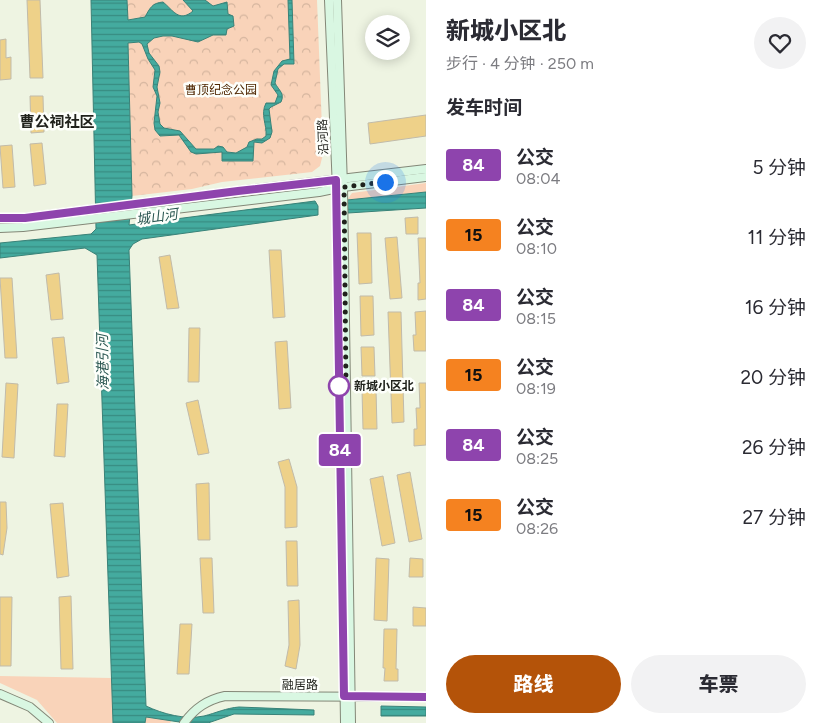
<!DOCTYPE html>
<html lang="zh">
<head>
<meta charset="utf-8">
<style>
  :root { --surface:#fff; --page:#f2f2f3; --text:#2b2b33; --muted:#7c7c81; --accent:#b45309 }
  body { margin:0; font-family:Figtree,"Noto Sans SC",sans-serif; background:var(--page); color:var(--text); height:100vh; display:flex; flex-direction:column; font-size:19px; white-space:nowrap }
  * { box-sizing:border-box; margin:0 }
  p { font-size:16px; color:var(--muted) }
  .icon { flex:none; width:28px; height:28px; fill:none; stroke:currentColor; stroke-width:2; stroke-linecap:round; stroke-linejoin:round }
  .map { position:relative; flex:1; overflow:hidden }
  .sheet { display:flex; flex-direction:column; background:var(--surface); width:400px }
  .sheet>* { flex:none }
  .badge { padding:0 10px; border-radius:4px; font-size:18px; line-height:32px }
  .controls { position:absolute; left:365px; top:15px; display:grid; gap:10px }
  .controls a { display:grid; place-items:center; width:45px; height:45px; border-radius:50%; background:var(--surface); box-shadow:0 2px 12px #0003; font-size:25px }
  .you { position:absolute; width:25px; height:25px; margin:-12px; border:4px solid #fff; border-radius:50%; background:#1a73e8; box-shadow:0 0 0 8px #1a73e833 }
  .map>.badge { position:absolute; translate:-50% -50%; box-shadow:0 0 0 2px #fff }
  h2 { padding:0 20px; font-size:19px; line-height:45px }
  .round { display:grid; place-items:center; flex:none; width:52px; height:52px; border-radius:26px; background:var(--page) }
  .overview { display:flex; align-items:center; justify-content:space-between; height:85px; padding:0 20px }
  h1 { font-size:24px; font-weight:800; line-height:38px }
  .primary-button { display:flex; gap:10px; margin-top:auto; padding:10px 20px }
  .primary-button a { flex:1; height:58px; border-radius:30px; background:var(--accent); color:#fff; font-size:20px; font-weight:800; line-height:58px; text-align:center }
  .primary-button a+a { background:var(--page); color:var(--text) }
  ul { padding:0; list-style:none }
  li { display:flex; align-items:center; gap:15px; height:70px; padding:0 20px }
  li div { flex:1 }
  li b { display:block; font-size:19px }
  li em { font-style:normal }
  li .badge { min-width:55px; font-weight:700; text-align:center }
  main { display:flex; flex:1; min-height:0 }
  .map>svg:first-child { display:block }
  .green { fill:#f9d3b9 }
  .park { fill:url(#park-crowns) }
  .water { fill:url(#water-rules); stroke:#398278 }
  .building { fill:#eed189; stroke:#c1bbaa }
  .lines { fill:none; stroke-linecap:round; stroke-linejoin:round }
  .secondary-casing { stroke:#838777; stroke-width:10 }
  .secondary { stroke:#d9f7e2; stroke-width:8 }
  .line-casing { stroke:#fff; stroke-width:11 }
  .line { stroke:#8e44ad; stroke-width:8 }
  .walk { stroke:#20221c; stroke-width:5; stroke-dasharray:0 9 }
  .stop-dot { fill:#fff; stroke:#8e44ad; stroke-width:2.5 }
  .labels { text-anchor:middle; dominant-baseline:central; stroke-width:5; stroke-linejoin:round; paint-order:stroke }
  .park-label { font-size:12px; fill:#4f2702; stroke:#fdfffb }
  .street-label { font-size:12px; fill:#20221c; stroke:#fdfffb }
  .stop-label { font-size:12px; font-weight:bold; fill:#20221c; stroke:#fdfffb; text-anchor:start }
  .water-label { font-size:14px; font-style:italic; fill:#2a5751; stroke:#fdfffb }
  .quarter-label { font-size:15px; font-weight:bold; fill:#20221c; stroke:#fdfffb }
</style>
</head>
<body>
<main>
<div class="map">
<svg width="426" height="723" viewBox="0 0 426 723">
  <defs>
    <pattern id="park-crowns" width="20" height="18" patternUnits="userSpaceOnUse" patternTransform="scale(1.25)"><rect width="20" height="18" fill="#f9d3b9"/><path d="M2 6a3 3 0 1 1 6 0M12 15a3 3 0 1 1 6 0" fill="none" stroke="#d5b59e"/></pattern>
    <pattern id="water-rules" width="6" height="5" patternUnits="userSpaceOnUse" patternTransform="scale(1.25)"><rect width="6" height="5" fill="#44ab9f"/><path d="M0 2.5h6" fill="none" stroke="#388b81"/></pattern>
  </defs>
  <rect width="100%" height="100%" fill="#eef4e2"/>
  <g class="green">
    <path d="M426,183V192L347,200L352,193Z"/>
    <path d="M0,676L112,678L113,723H57L37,700L0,683Z"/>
    <path d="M145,717L172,720L170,723H145Z"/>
  </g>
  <path class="park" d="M127,0H317L323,154L320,166L312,172L222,182L192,189L132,196Z"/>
  <g class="water">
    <path d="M91,0H127L128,20L145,17C150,8 152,3 163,2C173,10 179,23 193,11L183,0H205L213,6L227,2L228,14L233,16L234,26L227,29L226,35H213L198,42L172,36H163L154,38L147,44L149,53L159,66L160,72L157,87L160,103L158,112L160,124L164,128L180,131L196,149H214L218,146L223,147L227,152L236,153L247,147L249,142L257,139H262L266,136C267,124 260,115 266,103H275L278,95L271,85L274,71L282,61L290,59L288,0H292L294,64H284L278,69L275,83C279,91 285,93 281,102L271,107L269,109L272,132L270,138L262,143L254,142L253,161H222V152L196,154L191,152L179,135L160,136L155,130L154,123L157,96L153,87L155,70L148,59L142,44L139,42L128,43L132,196L129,225L315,201L318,206V215L142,239L133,244L129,250L146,706C163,714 185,720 204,716C216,713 226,708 239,707L314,710V715L234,714L208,723H186L146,717L145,723H113L97,255L85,248L0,258V243L81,235L91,234L96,229Z"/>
    <path d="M426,192V208L348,213L347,200Z"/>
    <path d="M381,706L426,707V716H381Z"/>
  </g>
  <g class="building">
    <path d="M27,0H40L43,78H30Z"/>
    <path d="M6,39V58L11,57V79L0,80V40Z"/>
    <path d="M30,96H43L44,132L31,133Z"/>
    <path d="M426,115V136L370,144L368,123Z"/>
    <path d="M42,143L46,184L34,186L30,144Z"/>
    <path d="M12,145L15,187L3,188L0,146Z"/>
    <path d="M418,217V234H406L405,218Z"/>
    <path d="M357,233H371L372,283L359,284Z"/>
    <path d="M397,237L402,298L390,299L385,238Z"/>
    <path d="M418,238H426V299L418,300V283H420Z"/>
    <path d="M269,250H281L285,317L273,318Z"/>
    <path d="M170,255L179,308L167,309L159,257Z"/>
    <path d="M59,273L63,319L51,320L46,275Z"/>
    <path d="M0,278H12L17,358H5Z"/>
    <path d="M360,296H373L374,335L361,336Z"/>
    <path d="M426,311V351H414L413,335H416L415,312Z"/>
    <path d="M388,312H401L404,422L392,423Z"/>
    <path d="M189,328H200L199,382H188Z"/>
    <path d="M64,337L69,382L57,384L52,338Z"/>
    <path d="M287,341L291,408L279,409L275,342Z"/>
    <path d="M361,347H374L375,376H362Z"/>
    <path d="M6,383L18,384L14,458L2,457Z"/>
    <path d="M419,383H426V445L414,446V429H417L416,408H420Z"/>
    <path d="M376,389L377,429H363L362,390Z"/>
    <path d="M198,400L209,453L198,455L186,403Z"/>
    <path d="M57,404H68L65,457L54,456Z"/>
    <path d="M289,459L297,487V527L285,528V487L278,462Z"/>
    <path d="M410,472L422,539L409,542L397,475Z"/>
    <path d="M383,476L395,543L382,546L370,479Z"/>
    <path d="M209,483L210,540H198L196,484Z"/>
    <path d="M0,502H6L7,528L3,555L0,554Z"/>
    <path d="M63,503L69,576L57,578L50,504Z"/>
    <path d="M286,541H297L298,586H287Z"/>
    <path d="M200,558H212L214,613H203Z"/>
    <path d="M376,558L389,559L387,621L374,620Z"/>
    <path d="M410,558L423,559V577H409Z"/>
    <path d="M71,596L73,669H61L59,597Z"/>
    <path d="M0,597H12L11,666H0Z"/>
    <path d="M299,600L300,645L296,669L285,666L289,645L288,601Z"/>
    <path d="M413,607L426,608V626H413Z"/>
    <path d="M180,624H192L189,674H177Z"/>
    <path d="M384,629H397L396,669H398V681H384L385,668H383Z"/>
  </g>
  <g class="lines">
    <defs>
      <g id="secondary">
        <path d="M329,0L337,189L345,723"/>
        <path d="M337,0L343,187L351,723"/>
        <path d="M0,219L25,218L238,191L426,169"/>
        <path d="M0,228L23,227L319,192L343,187L426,177"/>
        <path d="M0,694L30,707L49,723"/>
        <path d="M184,723C195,708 207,700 225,696L426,697"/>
      </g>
    </defs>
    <use href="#secondary" class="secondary-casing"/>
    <use href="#secondary" class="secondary"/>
  </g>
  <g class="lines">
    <defs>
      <path id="line" d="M0,218H25L238,191L336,180L344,696L426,697"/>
    </defs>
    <use href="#line" class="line-casing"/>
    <use href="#line" class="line"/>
    <path class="walk" d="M339,386H346L344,187L385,182"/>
  </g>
  <circle class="stop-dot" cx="339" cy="386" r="10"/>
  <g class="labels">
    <g class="park-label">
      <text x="221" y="90">曹顶纪念公园</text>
    </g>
    <g class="street-label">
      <text transform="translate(323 137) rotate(-92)">沿河路</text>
      <text x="300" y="685">融居路</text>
    </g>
    <g class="stop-label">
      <text x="354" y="386">新城小区北</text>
    </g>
    <g class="water-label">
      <text transform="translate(157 217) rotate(-8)">城山河</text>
      <text transform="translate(103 362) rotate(-91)">海港引河</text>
    </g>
    <g class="quarter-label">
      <text x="57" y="122">曹公祠社区</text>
    </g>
  </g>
</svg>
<div class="controls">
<a><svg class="icon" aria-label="layers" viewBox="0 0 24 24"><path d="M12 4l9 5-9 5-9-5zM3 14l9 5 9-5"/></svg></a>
</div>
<div class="you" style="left:385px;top:182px"></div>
<b class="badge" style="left:340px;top:450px;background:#8e44ad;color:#fff">84</b>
</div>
<section class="sheet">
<div class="overview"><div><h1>新城小区北</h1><p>步行 · 4 分钟 · 250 m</p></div><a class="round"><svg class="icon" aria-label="heart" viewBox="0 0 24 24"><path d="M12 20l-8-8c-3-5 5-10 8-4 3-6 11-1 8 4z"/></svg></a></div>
<h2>发车时间</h2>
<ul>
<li><span class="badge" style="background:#8e44ad;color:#fff">84</span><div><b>公交</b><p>08:04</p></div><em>5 分钟</em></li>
<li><span class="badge" style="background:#f58220;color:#111">15</span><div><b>公交</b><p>08:10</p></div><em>11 分钟</em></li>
<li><span class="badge" style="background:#8e44ad;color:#fff">84</span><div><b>公交</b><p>08:15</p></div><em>16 分钟</em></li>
<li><span class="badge" style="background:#f58220;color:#111">15</span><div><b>公交</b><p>08:19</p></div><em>20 分钟</em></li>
<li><span class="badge" style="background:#8e44ad;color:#fff">84</span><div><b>公交</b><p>08:25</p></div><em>26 分钟</em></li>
<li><span class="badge" style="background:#f58220;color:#111">15</span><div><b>公交</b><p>08:26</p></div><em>27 分钟</em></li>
</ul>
<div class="primary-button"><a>路线</a><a>车票</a></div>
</section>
</main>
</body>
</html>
